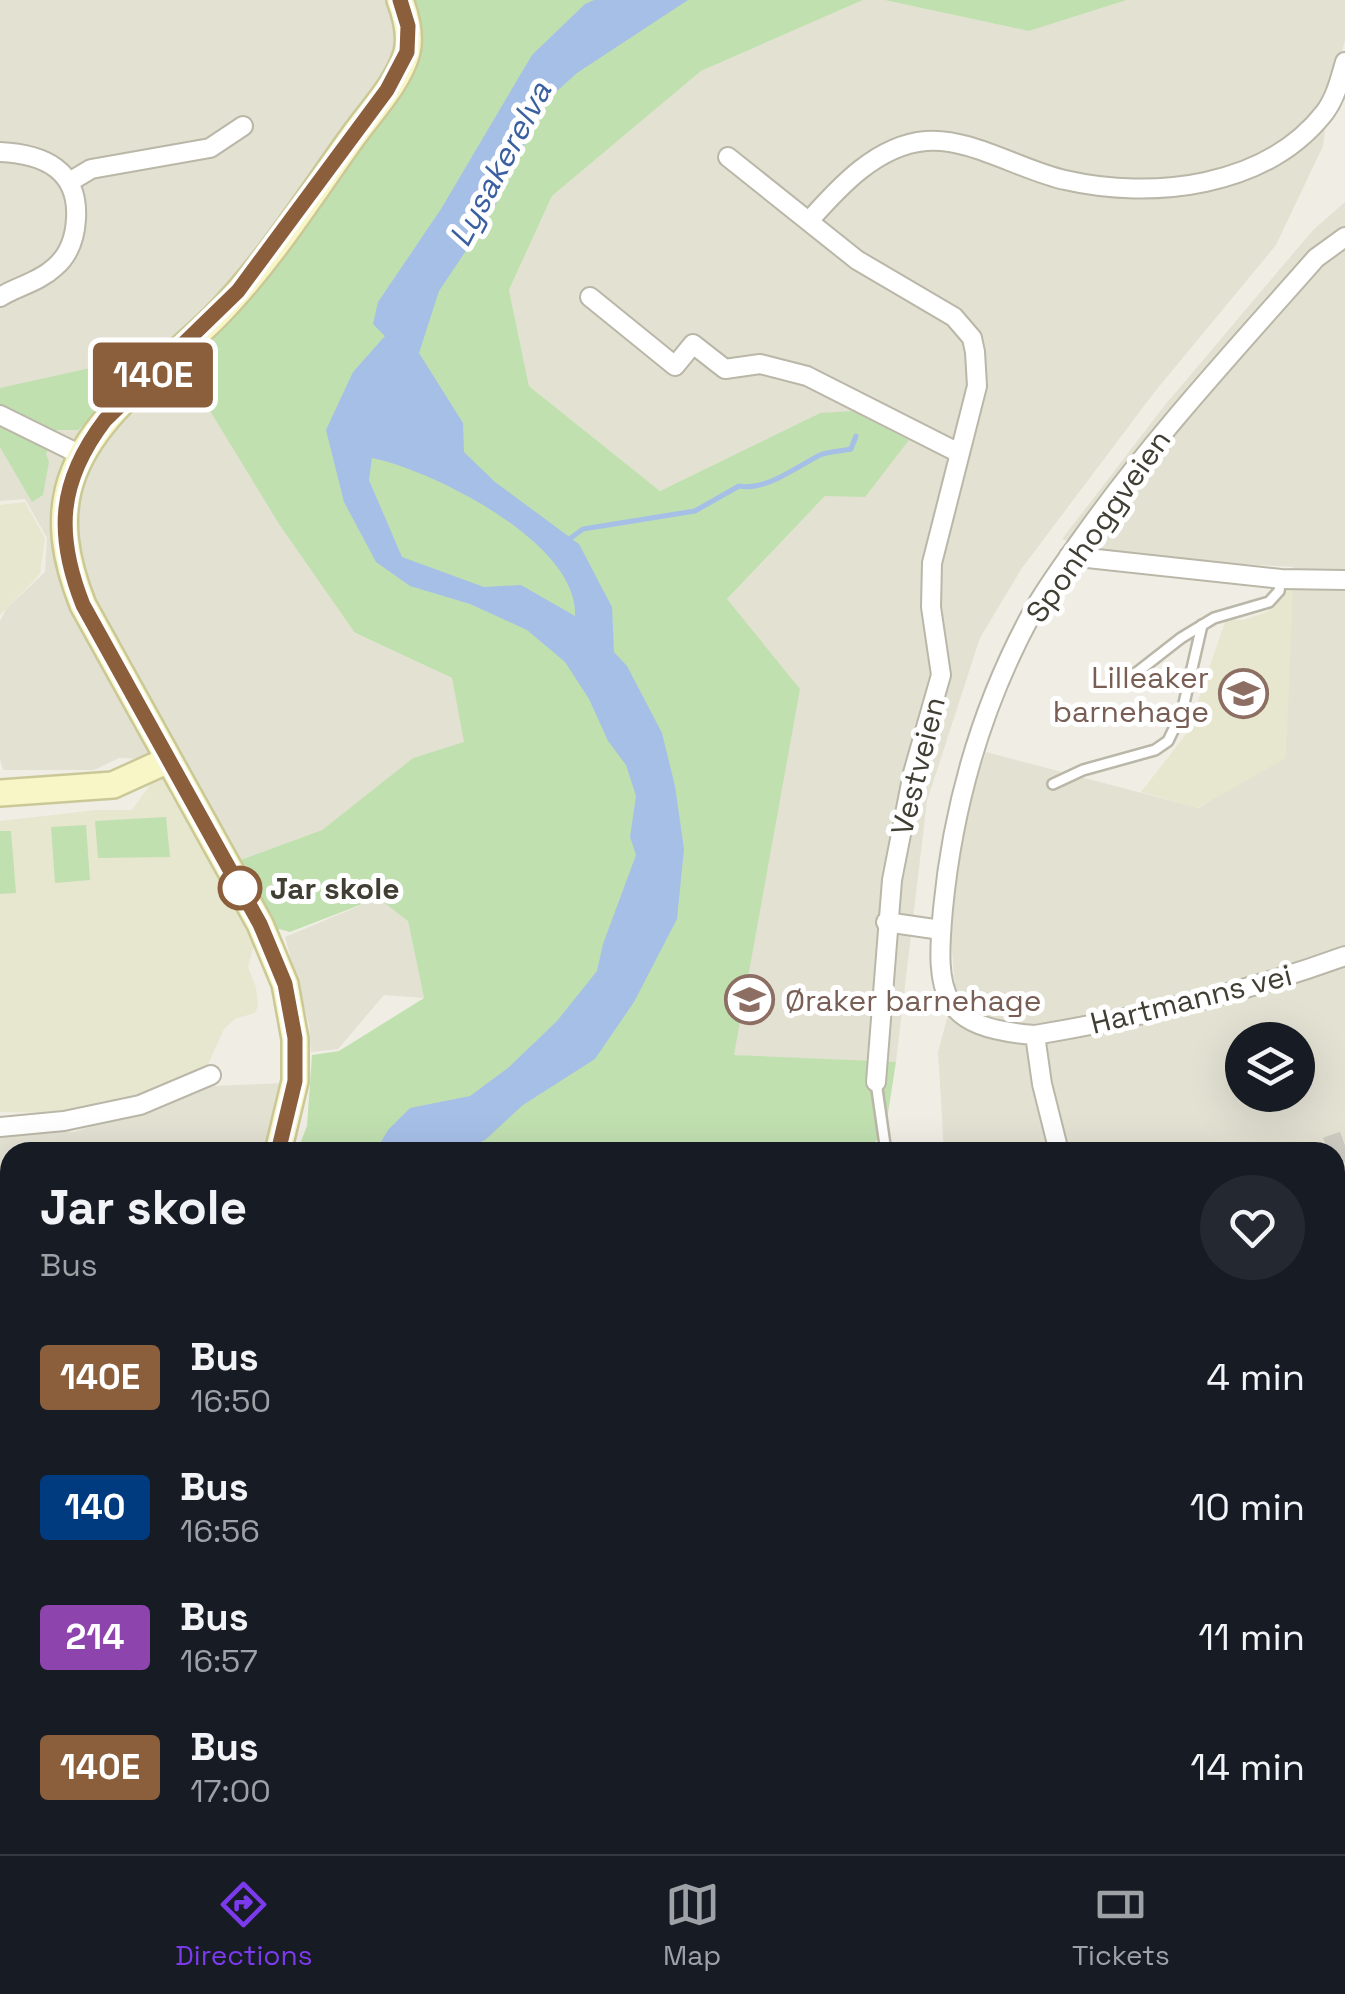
<!DOCTYPE html>
<html lang="en">
<head>
<meta charset="utf-8">
<style>
  :root { --surface:#171b24; --page:#242831; --text:#f1f3f6; --muted:#9ea1a6; --line:#363941; --accent:#7c3aed }
  body { margin:0; font-family:"Space Grotesk",sans-serif; background:var(--page); color:var(--text); height:100vh; display:flex; flex-direction:column; font-size:38px; white-space:nowrap }
  * { box-sizing:border-box; margin:0 }
  p { font-size:32px; color:var(--muted) }
  .icon { flex:none; width:55px; height:55px; fill:none; stroke:currentColor; stroke-width:2; stroke-linecap:round; stroke-linejoin:round }
  .map { position:relative; flex:1; overflow:hidden }
  .side { position:absolute; left:0px; top:1142px; width:1345px; height:712px; display:flex; flex-direction:column; background:var(--surface); border-radius:30px 30px 0 0; box-shadow:0 10px 40px #0002 }
  .side>* { flex:none }
  .badge { padding:0 20px; border-radius:8px; font-size:35px; line-height:65px }
  .tools { position:absolute; left:1225px; top:1022px; display:grid; gap:20px }
  .tools a { display:grid; place-items:center; width:90px; height:90px; border-radius:50%; background:var(--surface); box-shadow:0 10px 40px #0002; font-size:50px }
  .map>.badge { position:absolute; translate:-50% -50%; box-shadow:0 0 0 5px #fff }
  .round { display:grid; place-items:center; flex:none; width:105px; height:105px; border-radius:52px; background:var(--page) }
  .overview { display:flex; align-items:center; justify-content:space-between; height:170px; padding:0 40px }
  h1 { font-size:48px; font-weight:600; line-height:75px }
  ul { padding:0; list-style:none }
  li { display:flex; align-items:center; gap:30px; height:130px; padding:0 40px }
  li div { flex:1 }
  li b { display:block; font-size:38px }
  li em { font-style:normal }
  li .badge { min-width:110px; font-weight:700; text-align:center }
  .tabs { display:flex; justify-content:space-around; align-items:center; height:140px; border-top:2px solid var(--line); background:var(--surface); font-size:28px; color:var(--muted) }
  .tabs a { display:grid; justify-items:center; gap:5px }
  .tabs .current { color:var(--accent) }
  .map>svg:first-child { display:block }
  .residential { fill:#e3e1d2; fill-rule:evenodd }
  .commercial { fill:#f0e9d0 }
  .education { fill:#e7e6cf }
  .green { fill:#c1e0b0 }
  .water { fill:#a6bfe7; fill-rule:evenodd }
  .lines { fill:none; stroke-linecap:round; stroke-linejoin:round }
  .stream { stroke:#a6bfe7; stroke-width:5 }
  .trunk-tunnel { stroke:#cdcbc1; stroke-width:30; stroke-dasharray:30 15; stroke-linecap:butt }
  .service-casing { stroke:#bab7a8; stroke-width:14 }
  .minor-casing { stroke:#bab7a8; stroke-width:22 }
  .secondary-casing { stroke:#cbc898; stroke-width:30 }
  .trunk-casing { stroke:#cab543; stroke-width:35 }
  .service { stroke:#fff; stroke-width:9 }
  .minor { stroke:#fff; stroke-width:18 }
  .secondary { stroke:#f8f6c6; stroke-width:25 }
  .trunk { stroke:#f0e486; stroke-width:30 }
  .tram { stroke:#939393; stroke-width:2.5 }
  .line-casing { stroke:#fff; stroke-width:22 }
  .line { stroke:#8b5e3c; stroke-width:15 }
  .stop-dot { fill:#fff; stroke:#8b5e3c; stroke-width:5 }
  .labels { text-anchor:middle; dominant-baseline:central; stroke-width:10; stroke-linejoin:round; paint-order:stroke }
  .street-label { font-size:30px; fill:#413f34; stroke:#fff }
  .education-label { font-size:30px; fill:#785e54; stroke:#fff; text-anchor:end }
  .stop-label { font-size:30px; font-weight:bold; fill:#413f34; stroke:#fff; text-anchor:start }
  .water-label { font-size:32px; font-style:italic; fill:#3b60a0; stroke:#fff }
</style>
</head>
<body>
<div class="map">
<svg width="1345" height="1854" viewBox="0 0 1345 1854">
  <rect width="100%" height="100%" fill="#f0eee4"/>
  <g class="residential">
    <path d="M0,0H400L354,633L452,678L465,743L413,758L322,830L227,865L168,760L119,758L94,770H3L0,759V621L6,609L45,572L47,538L25,499L0,501Z"/>
    <path d="M863,0H884L1029,31L1127,0H1345V41L1329,96L1323,146L1276,245L1153,394L1022,568L980,638L927,801L896,1062L878,1064L734,1055L727,599L825,496L820,413L660,491L529,386L509,290L552,196L701,71Z"/>
    <path d="M1345,202V1491L1335,1487V1152H944L938,1052L955,989L951,937L963,820L986,752L1199,808L1284,752L1293,567L1107,556L1062,539L1165,405L1313,230ZM1242,1040H1298V1095H1242Z"/>
    <path d="M378,898L408,920L424,998L384,995L338,1049L311,1052L309,1024L285,937Z"/>
    <path d="M282,1083L271,1152H10V1435L0,1453V1132H74L214,1086Z"/>
    <path d="M734,1845H1102L1094,1854H743Z"/>
  </g>
  <g class="commercial">
    <path d="M1335,1816L1345,1824V1854H1135L1143,1845H1335Z"/>
    <path d="M553,1845H707L698,1854H557Z"/>
  </g>
  <g class="education">
    <path d="M25,502L45,538L40,574L0,615V505Z"/>
    <path d="M1285,589L1293,590L1286,758L1198,808L1141,792L1187,733L1226,619L1243,620L1267,612L1281,599Z"/>
    <path d="M168,760L170,795L227,865L260,924L248,967L256,987L258,1006L255,1013L235,1019L224,1029L206,1069L146,1093L59,1113L0,1112V821L96,810H132Z"/>
  </g>
  <g class="green">
    <path d="M400,0H863L701,71L552,196L509,290L529,386L660,491L820,413L852,411L909,440L865,497L825,496L727,599L800,689L734,1055L896,1062L885,1132L865,1152H297L307,1126L312,1055L339,1051L424,998L408,921L378,898L290,932L260,924L227,865L322,830L413,758L464,742L452,678L355,633L279,524L176,355L255,271L407,52Z"/>
    <path d="M884,0H1127L1029,31Z"/>
    <path d="M158,353L78,430H57L46,454L49,462L43,495L32,502L0,447V388Z"/>
    <path d="M166,817L170,857L98,858L95,821Z"/>
    <path d="M86,825L90,880L55,883L51,827Z"/>
    <path d="M0,831H11L16,893L0,894Z"/>
    <path d="M10,1540V1638L0,1628V1558Z"/>
    <path d="M1345,1638V1738L1335,1739V1644Z"/>
    <path d="M10,1776V1845H509L514,1854H0V1777Z"/>
  </g>
  <g class="water">
    <path d="M594,0H688L577,73L538,108L531,136L515,158L494,209L439,291L419,353L463,423L464,452L495,482L579,544L612,607L614,652L627,666L662,733L675,786L684,849L677,919L634,1002L595,1059L523,1105L485,1140L459,1152H375L388,1130L410,1108L470,1096L508,1068L557,1021L597,971L603,944L636,855L630,837L636,796L626,765L608,741L589,699L565,662L527,630L470,604L410,586L376,562L344,502L326,430L353,372L385,336L373,324L378,302L441,209L532,55L585,4ZM372,458C432,470 579,543 575,616L521,585L484,587L402,557L369,480Z"/>
    <path d="M70,1845H136L140,1854H67Z"/>
  </g>
  <g class="lines">
    <path class="stream" d="M568,540L583,529L695,511L739,486C767,491 796,467 820,455C829,451 842,451 851,449L856,436"/>
    <g class="trunk-tunnel">
      <path d="M1328,1152L1345,1146"/>
      <path d="M1335,1218L1345,1214"/>
      <path d="M0,1683L10,1681"/>
      <path d="M0,1744L10,1742"/>
      <path d="M738,1854L745,1845"/>
      <path d="M774,1854L781,1845"/>
    </g>
    <defs>
      <g id="service">
        <path d="M1131,677L1181,638L1214,618L1269,602L1279,591L1281,579"/>
        <path d="M1053,784L1083,770L1155,750L1168,741L1182,712L1202,625"/>
        <path d="M876,1082L886,1152"/>
        <path d="M1335,1306L1345,1311"/>
        <path d="M0,1359L10,1353"/>
        <path d="M0,1420L10,1412"/>
        <path d="M0,1487L10,1489"/>
        <path d="M490,1845L497,1854"/>
        <path d="M569,1845L573,1854"/>
        <path d="M914,1854L922,1845"/>
      </g>
      <g id="minor">
        <path d="M0,152C44,154 79,170 76,219C75,237 69,255 55,267C39,282 18,286 0,297"/>
        <path d="M728,157L857,260L954,317L972,338L975,352L977,386L932,563L931,607L941,675L913,773L892,880L876,1082"/>
        <path d="M71,181L91,169L210,148L243,126"/>
        <path d="M809,221C839,187 877,145 926,141C970,137 1022,171 1065,180C1152,200 1266,188 1325,112C1336,97 1340,79 1345,62"/>
        <path d="M590,297L675,366L693,344L725,369L760,364L807,376L959,453"/>
        <path d="M0,415L81,455"/>
        <path d="M1069,556L1281,579L1345,580"/>
        <path d="M886,922L941,930"/>
        <path d="M1035,1035C1142,1017 1243,993 1345,956"/>
        <path d="M0,1127L64,1121L140,1105L211,1075"/>
        <path d="M1059,1152L1042,1084L1035,1035C940,1028 935,995 943,909C953,805 982,705 1032,613C1047,586 1065,562 1083,537C1153,438 1236,349 1316,258L1345,237"/>
        <path d="M1335,1412L1345,1395"/>
        <path d="M1335,1460L1345,1456"/>
        <path d="M1335,1756L1345,1766"/>
      </g>
      <g id="secondary">
        <path d="M0,793L113,785L168,760"/>
        <path d="M278,1152L295,1081V1039L285,984L260,924L83,605C66,562 56,517 74,472C100,407 167,365 216,316C269,262 310,196 354,135C372,110 399,82 407,52C411,35 406,16 400,0"/>
        <path d="M0,1473L10,1459"/>
        <path d="M1335,1627L1345,1623"/>
        <path d="M1109,1854L1117,1845"/>
      </g>
      <path id="trunk" d="M542,1845L546,1854"/>
    </defs>
    <use href="#service" class="service-casing"/>
    <use href="#minor" class="minor-casing"/>
    <use href="#secondary" class="secondary-casing"/>
    <use href="#trunk" class="trunk-casing"/>
    <use href="#service" class="service"/>
    <use href="#minor" class="minor"/>
    <use href="#secondary" class="secondary"/>
    <use href="#trunk" class="trunk"/>
    <path class="tram" d="M1335,1784L1345,1792"/>
  </g>
  <g class="lines">
    <defs>
      <path id="line" d="M278,1152L295,1081V1038L285,984L260,924L83,605C55,534 58,482 105,420L238,291L387,90L407,52L408,26L400,0"/>
    </defs>
    <use href="#line" class="line-casing"/>
    <use href="#line" class="line"/>
  </g>
  <defs>
    <symbol id="school-ring" viewBox="-11 -11 22 22"><circle r="9.5" fill="#fff" stroke="#8d6e63" stroke-width="1.5"/><path d="M0-5L7-2L0 1L-7-2ZM-4 1L0 2.5L4 1V4Q0 6-4 4Z" fill="#8d6e63"/></symbol>
  </defs>
  <g fill-rule="evenodd">
    <use href="#school-ring" x="1216" y="666" width="55" height="55"/>
    <use href="#school-ring" x="722" y="972" width="55" height="55"/>
  </g>
  <circle class="stop-dot" cx="240" cy="888" r="20"/>
  <g class="labels">
    <g class="street-label">
      <text transform="translate(1098 526) rotate(-55)">Sponhoggveien</text>
      <text transform="translate(918 766) rotate(-76)">Vestveien</text>
      <text transform="translate(1191 999) rotate(-14)">Hartmanns vei</text>
    </g>
    <g class="education-label">
      <text x="1209" y="677">Lilleaker<tspan x="1209" dy="34">barnehage</tspan></text>
      <text x="785" y="1000" text-anchor="start">Øraker barnehage</text>
    </g>
    <g class="stop-label">
      <text x="270" y="888">Jar skole</text>
    </g>
    <g class="water-label">
      <text transform="translate(500 164) rotate(-62)">Lysakerelva</text>
    </g>
  </g>
</svg>
<div class="tools">
<a><svg class="icon" aria-label="layers" viewBox="0 0 24 24"><path d="M12 4l9 5-9 5-9-5zM3 14l9 5 9-5"/></svg></a>
</div>
<b class="badge" style="left:153px;top:375px;background:#8b5e3c;color:#fff">140E</b>
<section class="side">
<div class="overview"><div><h1>Jar skole</h1><p>Bus</p></div><a class="round"><svg class="icon" aria-label="heart" viewBox="0 0 24 24"><path d="M12 20l-8-8c-3-5 5-10 8-4 3-6 11-1 8 4z"/></svg></a></div>
<ul>
<li><span class="badge" style="background:#8b5e3c;color:#fff">140E</span><div><b>Bus</b><p>16:50</p></div><em>4 min</em></li>
<li><span class="badge" style="background:#003b80;color:#fff">140</span><div><b>Bus</b><p>16:56</p></div><em>10 min</em></li>
<li><span class="badge" style="background:#8e44ad;color:#fff">214</span><div><b>Bus</b><p>16:57</p></div><em>11 min</em></li>
<li><span class="badge" style="background:#8b5e3c;color:#fff">140E</span><div><b>Bus</b><p>17:00</p></div><em>14 min</em></li>
</ul>
</section>
</div>
<nav class="tabs">
<a class="current"><svg class="icon" aria-label="directions" viewBox="0 0 24 24"><path d="M12 3l9 9-9 9-9-9zM9 14v-3h6M13 9l2 2-2 2"/></svg>Directions</a>
<a><svg class="icon" aria-label="map" viewBox="0 0 24 24"><path d="M3 6l6-2 6 2 6-2v14l-6 2-6-2-6 2zM9 4v14M15 6v14"/></svg>Map</a>
<a><svg class="icon" aria-label="tickets" viewBox="0 0 24 24"><path d="M3 7h18v10H3zM15 7v10"/></svg>Tickets</a>
</nav>
</body>
</html>
